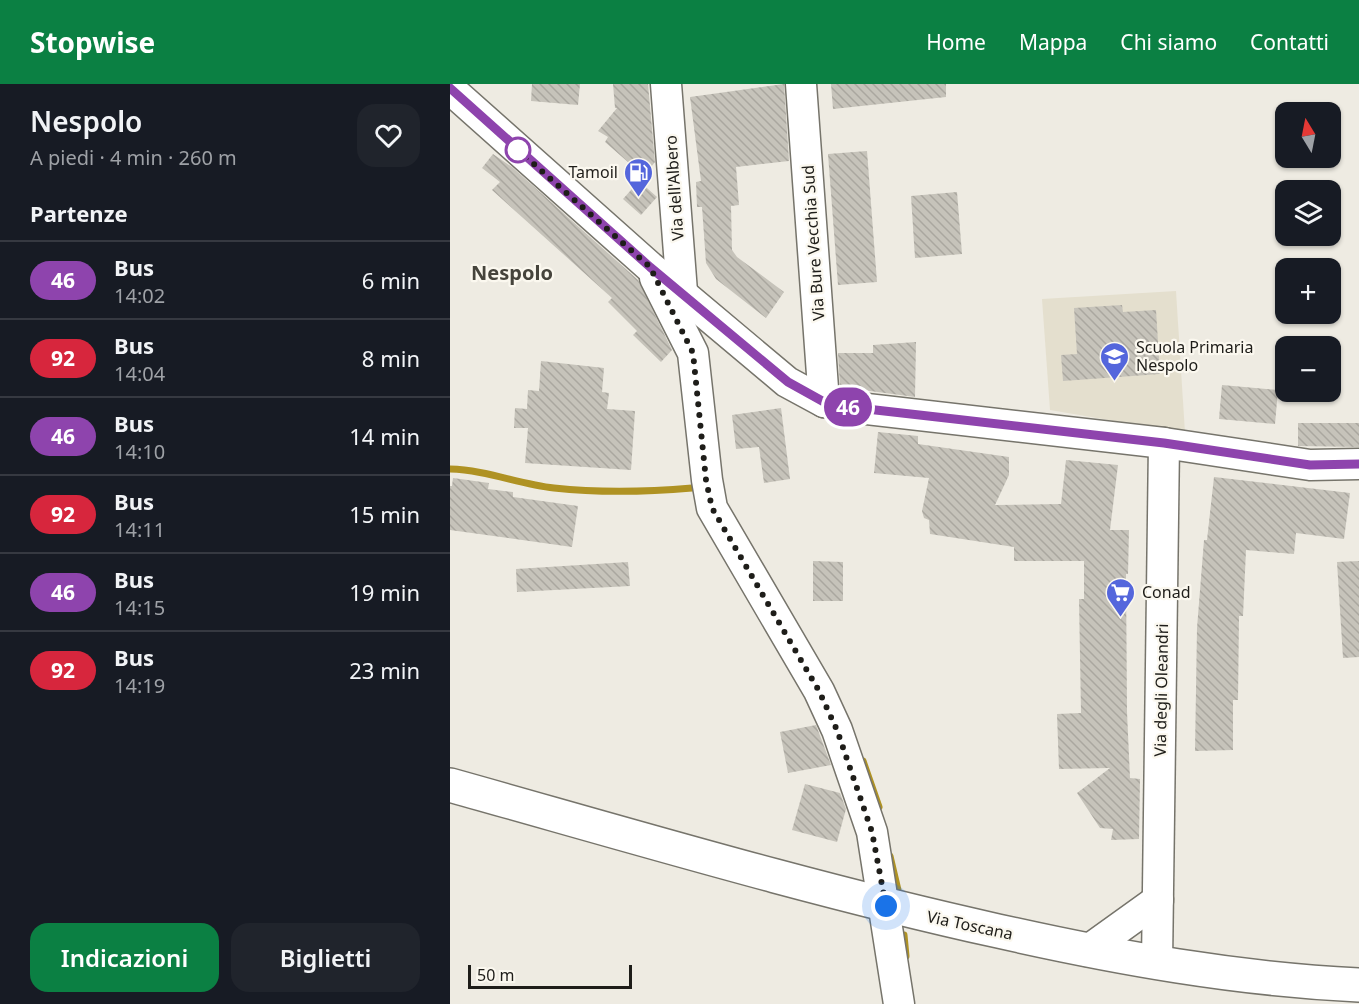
<!DOCTYPE html>
<html lang="it">
<head>
<meta charset="utf-8">
<style>
  :root { --surface:#171b24; --page:#20242c; --text:#f1f3f6; --muted:#9ea1a6; --line:#363941; --accent:#0b8043 }
  body { margin:0; font-family:"Noto Sans",sans-serif; background:var(--page); color:var(--text); height:100vh; display:flex; flex-direction:column; font-size:22px; white-space:nowrap }
  * { box-sizing:border-box; margin:0 }
  p { font-size:20px; color:var(--muted) }
  .icon { flex:none; width:33px; height:33px; fill:none; stroke:currentColor; stroke-width:2; stroke-linecap:round; stroke-linejoin:round }
  .map { position:relative; flex:1; overflow:hidden }
  .details { display:flex; flex-direction:column; background:var(--surface); width:450px }
  .details>* { flex:none }
  .badge { padding:0 12px; border-radius:20px; font-size:21px; line-height:39px }
  .needle { width:39px; rotate:350deg }
  .controls { position:absolute; left:825px; top:18px; display:grid; gap:12px }
  .controls a { display:grid; place-items:center; width:66px; height:66px; border-radius:12px; background:var(--surface); box-shadow:0 2px 4px #0004; font-size:30px }
  .scale { position:absolute; left:18px; bottom:15px; width:164px; box-sizing:border-box; padding-left:6px; border:3px solid #1e1d19; border-top:0; font-size:16px; line-height:21px; white-space:nowrap; color:#1e1d19; -webkit-text-stroke:4px #fbf8ef; paint-order:stroke }
  .you { position:absolute; width:30px; height:30px; margin:-15px; border:4px solid #fff; border-radius:50%; background:#1a73e8; box-shadow:0 0 0 9px #1a73e833 }
  .map>.badge { position:absolute; translate:-50% -50%; box-shadow:0 0 0 3px #fff }
  h2 { padding:0 30px; font-size:22px; line-height:54px }
  .round { display:grid; place-items:center; flex:none; width:63px; height:63px; border-radius:18px; background:var(--page) }
  .overview { display:flex; align-items:center; justify-content:space-between; height:102px; padding:0 30px }
  h1 { font-size:28px; font-weight:600; line-height:45px }
  .primary-button { display:flex; gap:12px; margin-top:auto; padding:12px 30px }
  .primary-button a { flex:1; height:69px; border-radius:18px; background:var(--accent); color:#fff; font-size:24px; font-weight:600; line-height:69px; text-align:center }
  .primary-button a+a { background:var(--page); color:var(--text) }
  ul { padding:0; list-style:none }
  li { display:flex; align-items:center; gap:18px; height:78px; padding:0 30px; border-top:2px solid var(--line) }
  li div { flex:1 }
  li b { display:block; font-size:22px }
  li em { font-style:normal }
  li .badge { min-width:66px; font-weight:700; text-align:center }
  header { display:flex; align-items:center; gap:36px; box-sizing:border-box; height:84px; padding:0 30px; background:var(--accent); color:#fff }
  header strong { font-size:28px }
  nav { display:flex; gap:33px; margin-inline-start:auto; font-size:21px }
  main { display:flex; flex:1; min-height:0 }
  .map>svg:first-child { display:block }
  .built { fill:#e4dfce }
  .lines { fill:none; stroke-linecap:round; stroke-linejoin:round }
  .stream { stroke:#af9223; stroke-width:7 }
  .building { fill:url(#building-back-hatch) }
  .minor-casing { stroke:#76746b; stroke-width:33 }
  .major-casing { stroke:#76746b; stroke-width:36 }
  .minor { stroke:#fff; stroke-width:30 }
  .major { stroke:#fff; stroke-width:33 }
  .line-casing { stroke:#fff; stroke-width:14 }
  .line { stroke:#8e44ad; stroke-width:9 }
  .walk { stroke:#1e1d19; stroke-width:6; stroke-dasharray:0 10.8 }
  .stop-dot { fill:#fff; stroke:#8e44ad; stroke-width:3 }
  .labels { text-anchor:middle; dominant-baseline:central; stroke-width:4.5; stroke-linejoin:round; paint-order:stroke }
  .poi-label { font-size:16px; fill:#1e1d19; stroke:#fbf8ef; text-anchor:start }
  .street-label { font-size:16px; fill:#1e1d19; stroke:#fbf8ef }
  .quarter-label { font-size:20px; font-weight:bold; fill:#46443c; stroke:#fbf8ef }
</style>
</head>
<body>
<header>
<strong>Stopwise</strong>
<nav><a>Home</a><a>Mappa</a><a>Chi siamo</a><a>Contatti</a></nav>
</header>
<main>
<section class="details">
<div class="overview"><div><h1>Nespolo</h1><p>A piedi · 4 min · 260 m</p></div><a class="round"><svg class="icon" aria-label="heart" viewBox="0 0 24 24"><path d="M12 20l-8-8c-3-5 5-10 8-4 3-6 11-1 8 4z"/></svg></a></div>
<h2>Partenze</h2>
<ul>
<li><span class="badge" style="background:#8e44ad;color:#fff">46</span><div><b>Bus</b><p>14:02</p></div><em>6 min</em></li>
<li><span class="badge" style="background:#d7263d;color:#fff">92</span><div><b>Bus</b><p>14:04</p></div><em>8 min</em></li>
<li><span class="badge" style="background:#8e44ad;color:#fff">46</span><div><b>Bus</b><p>14:10</p></div><em>14 min</em></li>
<li><span class="badge" style="background:#d7263d;color:#fff">92</span><div><b>Bus</b><p>14:11</p></div><em>15 min</em></li>
<li><span class="badge" style="background:#8e44ad;color:#fff">46</span><div><b>Bus</b><p>14:15</p></div><em>19 min</em></li>
<li><span class="badge" style="background:#d7263d;color:#fff">92</span><div><b>Bus</b><p>14:19</p></div><em>23 min</em></li>
</ul>
<div class="primary-button"><a>Indicazioni</a><a>Biglietti</a></div>
</section>
<div class="map">
<svg width="909" height="920" viewBox="0 0 909 920">
  <defs>
    <pattern id="building-back-hatch" width="6" height="6" patternUnits="userSpaceOnUse" patternTransform="scale(1.5)"><rect width="6" height="6" fill="#c6c3ba"/><path d="M-1 5l2 2M0 0l6 6M5-1l2 2" fill="none" stroke="#aaa79f"/></pattern>
  </defs>
  <rect width="100%" height="100%" fill="#eeebe2"/>
  <path class="built" d="M726,207L735,349L600,326L592,215Z"/>
  <g class="lines">
    <g class="stream">
      <path d="M0,385C36,386 69,400 104,404C150,409 196,408 242,404"/>
      <path d="M413,677L429,723"/>
      <path d="M440,772L448,806"/>
      <path d="M454,851L456,872"/>
    </g>
  </g>
  <g class="building">
    <path d="M82,0H130L128,21L81,17Z"/>
    <path d="M163,0H198L205,78L194,92L155,58L158,53L148,47L167,24H165Z"/>
    <path d="M334,0L339,77L286,83L289,121L281,122L282,166L287,173L334,208L316,234L266,195L256,179L252,123H247L246,98L251,97L240,13Z"/>
    <path d="M381,0H496V13L383,25Z"/>
    <path d="M417,67L427,198L388,201L378,70Z"/>
    <path d="M43,70L62,83L188,196L222,266L211,278L183,251L187,247L158,218L162,214L42,106L50,98L32,84Z"/>
    <path d="M189,97L207,113L191,131L173,115Z"/>
    <path d="M507,108L512,170L465,174L461,112Z"/>
    <path d="M672,221L673,228L706,226L710,290L613,297L611,271L627,270L624,224Z"/>
    <path d="M466,258L465,313L390,303L388,269H423V261Z"/>
    <path d="M91,277L154,284L152,308L159,309L157,325L185,327L181,386L75,379L78,344H64L65,324L77,325L78,306L89,307Z"/>
    <path d="M772,301L828,306L825,340L769,335Z"/>
    <path d="M331,324L340,395L314,399L309,363L286,365L282,331Z"/>
    <path d="M848,339H909V363L848,362Z"/>
    <path d="M428,348L468,352V360L559,373V391L545,421L611,420L616,376L668,381L660,446H679L678,490H676L677,628L680,694L690,695L689,755L661,756L663,745L650,744L627,709L660,684L609,685L607,630L631,629L629,515H634V477H564V463L480,450L479,436L474,434L472,427L479,394L424,389Z"/>
    <path d="M764,393L900,409L894,455L846,449L844,470L796,466L793,532H789L788,616H783V666L745,667L747,544L754,456H757Z"/>
    <path d="M3,394L39,399L38,405L63,408V413L128,422L122,463L0,446V402H2Z"/>
    <path d="M363,477L393,478V517H363Z"/>
    <path d="M909,477V573L893,574L887,478Z"/>
    <path d="M178,478L180,502L67,508L66,485Z"/>
    <path d="M366,641L381,681L338,689L330,648Z"/>
    <path d="M355,700L390,709L396,725L387,758L342,746Z"/>
  </g>
  <g class="lines">
    <defs>
      <g id="minor">
        <path d="M216,0L232,208"/>
        <path d="M351,0L374,318"/>
        <path d="M0,5L200,183L337,298L374,318L408,324L714,359L860,381L909,380"/>
        <path d="M205,194L243,269L257,396L262,424L369,607L387,646L422,748L449,920"/>
        <path d="M637,867L708,816"/>
        <path d="M707,879L714,359"/>
      </g>
      <path id="major" d="M0,701C182,752 363,806 548,847C668,874 786,895 909,901"/>
    </defs>
    <use href="#minor" class="minor-casing"/>
    <use href="#major" class="major-casing"/>
    <use href="#minor" class="minor"/>
    <use href="#major" class="major"/>
  </g>
  <g class="lines">
    <defs>
      <path id="line" d="M0,4L200,183L338,298L374,318L408,324L714,359L860,381L909,380"/>
    </defs>
    <use href="#line" class="line-casing"/>
    <use href="#line" class="line"/>
    <path class="walk" d="M68,66L200,183L243,269L256,396L262,424L369,607L387,646L422,748L436,822"/>
  </g>
  <defs>
    <symbol id="fuel-pin" viewBox="-11 -11 22 30"><path d="M0 17L-7.5 6A9.5 9.5 0 1 1 7.5 6Z" fill="#5466dc" stroke="#fbf8ef"/><path d="M-5.5-6h7V0h2V4h1.3V-2.5L3-4.5l.8-.8L6-3V5H2.5V1h-1V6h-7ZM-4.2-4.7v3.2H.2V-4.7Z" fill="#fff"/></symbol>
    <symbol id="school-pin" viewBox="-11 -11 22 30"><path d="M0 17L-7.5 6A9.5 9.5 0 1 1 7.5 6Z" fill="#5466dc" stroke="#fbf8ef"/><path d="M0-5L7-2L0 1L-7-2ZM-4 1L0 2.5L4 1V4Q0 6-4 4Z" fill="#fff"/></symbol>
    <symbol id="supermarket-pin" viewBox="-11 -11 22 30"><path d="M0 17L-7.5 6A9.5 9.5 0 1 1 7.5 6Z" fill="#5466dc" stroke="#fbf8ef"/><path d="M-6-5.5h2.5l.6 2H6L4.5 2H-2.5L-4.4-4H-6ZM-1.5 3.2a1.3 1.3 0 1 0 .1 0ZM3 3.2a1.3 1.3 0 1 0 .1 0Z" fill="#fff"/></symbol>
  </defs>
  <g fill-rule="evenodd">
    <use href="#fuel-pin" x="172" y="72" width="33" height="45"/>
    <use href="#school-pin" x="648" y="256" width="33" height="45"/>
    <use href="#supermarket-pin" x="654" y="492" width="33" height="45"/>
  </g>
  <circle class="stop-dot" cx="68" cy="66" r="12"/>
  <g class="labels">
    <g class="poi-label">
      <text x="168" y="88" text-anchor="end">Tamoil</text>
      <text x="686" y="263">Scuola Primaria<tspan x="686" dy="18">Nespolo</tspan></text>
      <text x="692" y="508">Conad</text>
    </g>
    <g class="street-label">
      <text transform="translate(224 104) rotate(-94)">Via dell'Albero</text>
      <text transform="translate(363 159) rotate(-94)">Via Bure Vecchia Sud</text>
      <text transform="translate(711 606) rotate(-89)">Via degli Oleandri</text>
      <text transform="translate(520 841) rotate(12)">Via Toscana</text>
    </g>
    <g class="quarter-label">
      <text x="62" y="188">Nespolo</text>
    </g>
  </g>
</svg>
<div class="controls">
<a><svg class="needle" viewBox="-14 -14 28 28"><path d="M0-13l5 13h-10z" fill="#e53935"/><path d="M0 13l5-13h-10z" fill="#9ea1a6"/></svg></a>
<a><svg class="icon" aria-label="layers" viewBox="0 0 24 24"><path d="M12 4l9 5-9 5-9-5zM3 14l9 5 9-5"/></svg></a>
<a>+</a>
<a>−</a>
</div>
<div class="scale">50 m</div>
<div class="you" style="left:436px;top:822px"></div>
<b class="badge" style="left:398px;top:323px;background:#8e44ad;color:#fff">46</b>
</div>
</main>
</body>
</html>
